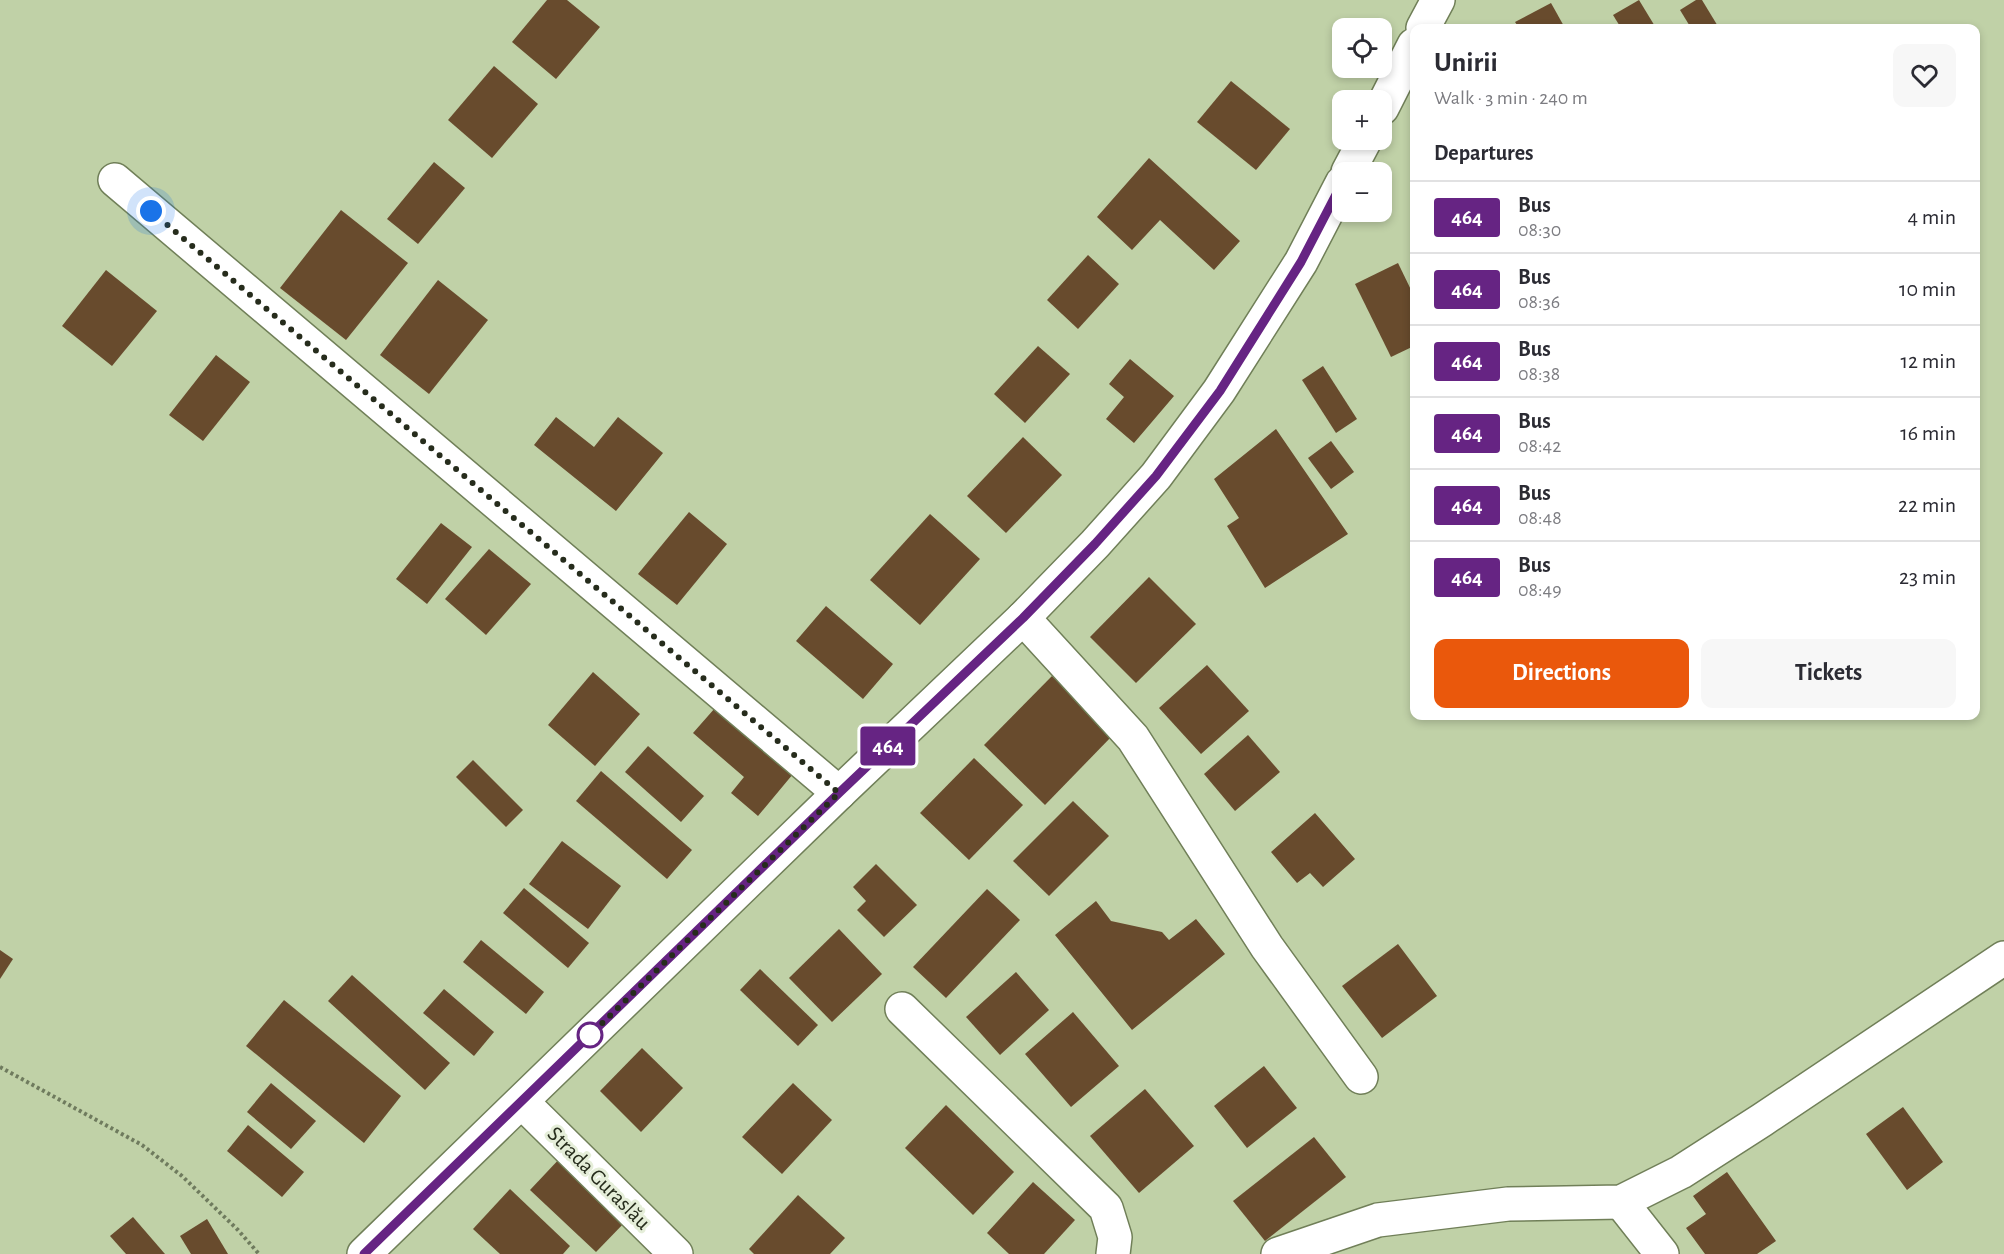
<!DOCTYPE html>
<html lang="en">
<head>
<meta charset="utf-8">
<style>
  :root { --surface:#fff; --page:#f7f7f7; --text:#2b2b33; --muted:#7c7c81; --line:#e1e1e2; --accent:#ea580c }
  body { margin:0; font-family:"Alegreya Sans",sans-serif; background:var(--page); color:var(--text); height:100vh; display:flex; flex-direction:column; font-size:22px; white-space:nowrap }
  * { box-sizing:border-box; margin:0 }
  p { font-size:20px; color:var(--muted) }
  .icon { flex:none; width:33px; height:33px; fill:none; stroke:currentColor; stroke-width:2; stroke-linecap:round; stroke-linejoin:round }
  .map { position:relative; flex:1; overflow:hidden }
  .drawer { position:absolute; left:1410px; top:24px; width:570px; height:696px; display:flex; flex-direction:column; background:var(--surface); border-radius:12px; box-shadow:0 3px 9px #0003 }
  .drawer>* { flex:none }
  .badge { padding:0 12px; border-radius:4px; font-size:21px; line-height:39px }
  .buttons { position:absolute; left:1332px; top:18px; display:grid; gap:12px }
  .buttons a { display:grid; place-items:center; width:60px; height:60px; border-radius:12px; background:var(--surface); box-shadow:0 3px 9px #0003; font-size:30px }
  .you { position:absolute; width:30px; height:30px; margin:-15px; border:4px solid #fff; border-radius:50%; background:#1a73e8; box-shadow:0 0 0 9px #1a73e833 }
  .map>.badge { position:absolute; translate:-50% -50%; box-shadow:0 0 0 3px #fff }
  h2 { padding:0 24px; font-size:22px; line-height:54px }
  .round { display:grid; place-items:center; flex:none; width:63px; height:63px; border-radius:12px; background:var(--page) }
  .summary { display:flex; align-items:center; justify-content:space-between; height:102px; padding:0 24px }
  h1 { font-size:28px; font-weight:700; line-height:45px }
  .button { display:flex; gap:12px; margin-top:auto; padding:12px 24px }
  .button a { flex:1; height:69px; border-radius:12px; background:var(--accent); color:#fff; font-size:24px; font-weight:700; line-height:69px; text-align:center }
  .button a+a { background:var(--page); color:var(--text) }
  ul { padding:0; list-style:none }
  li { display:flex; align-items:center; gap:18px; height:72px; padding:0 24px; border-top:2px solid var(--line) }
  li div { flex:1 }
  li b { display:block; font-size:22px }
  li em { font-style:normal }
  li .badge { min-width:66px; font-weight:700; text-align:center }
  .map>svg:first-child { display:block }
  .building { fill:#684b2d }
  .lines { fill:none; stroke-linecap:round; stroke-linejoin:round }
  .minor-casing { stroke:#707f58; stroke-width:36 }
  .major-casing { stroke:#707f58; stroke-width:36 }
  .path { stroke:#6f7b5e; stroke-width:4; stroke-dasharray:3 3; stroke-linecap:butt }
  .minor { stroke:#fff; stroke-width:33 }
  .major { stroke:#fff; stroke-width:33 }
  .line-casing { stroke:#fff; stroke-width:14 }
  .line { stroke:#662483; stroke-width:9 }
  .walk { stroke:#262c1c; stroke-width:6; stroke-dasharray:0 10.8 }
  .stop-dot { fill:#fff; stroke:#662483; stroke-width:3 }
  .labels { text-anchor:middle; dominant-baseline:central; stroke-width:6; stroke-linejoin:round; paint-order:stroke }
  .street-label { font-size:22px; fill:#262c1c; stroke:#e5eed9 }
</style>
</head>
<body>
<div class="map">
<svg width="2004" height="1254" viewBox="0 0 2004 1254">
  <rect width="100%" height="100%" fill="#c0d1a7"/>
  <g class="building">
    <path d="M547,0H567L600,27L556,79L512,42Z"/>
    <path d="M1639,0L1656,28H1621L1613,15Z"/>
    <path d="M1696,0H1702L1719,28H1691L1680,10Z"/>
    <path d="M1551,3L1565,28H1519L1515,22Z"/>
    <path d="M494,66L538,104L492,158L448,120Z"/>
    <path d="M1231,81L1290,129L1256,170L1197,122Z"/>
    <path d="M1149,158L1240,241L1214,270L1160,220L1132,250L1097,217Z"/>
    <path d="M434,162L465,188L418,244L387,219Z"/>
    <path d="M341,210L408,263L346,340L280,288Z"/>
    <path d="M1088,255L1119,284L1078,329L1047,300Z"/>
    <path d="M1398,263L1414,296V346L1391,357L1355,284Z"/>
    <path d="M106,270L157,311L112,366L62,326Z"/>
    <path d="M438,280L488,320L429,394L380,355Z"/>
    <path d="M1038,346L1070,374L1025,423L994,394Z"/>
    <path d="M216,355L250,382L203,441L169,415Z"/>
    <path d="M1130,359L1174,396L1134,443L1106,419L1124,397L1109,384Z"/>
    <path d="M1323,366L1357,419L1336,433L1302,380Z"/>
    <path d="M556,417L594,447L618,417L663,453L616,511L534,445Z"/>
    <path d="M1276,429L1348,534L1265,588L1227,526L1239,518L1214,479Z"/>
    <path d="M1023,437L1062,475L1006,533L967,496Z"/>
    <path d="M1331,441L1354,472L1331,489L1308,458Z"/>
    <path d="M689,512L727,544L677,605L638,574Z"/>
    <path d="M930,514L980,559L920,625L870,580Z"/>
    <path d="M441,523L472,547L427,604L396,579Z"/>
    <path d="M489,549L531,584L486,635L445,599Z"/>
    <path d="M1149,577L1196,624L1136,683L1090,637Z"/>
    <path d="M826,606L893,664L863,699L796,641Z"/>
    <path d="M1207,665L1249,711L1201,754L1159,708Z"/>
    <path d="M593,672L640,714L595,766L548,725Z"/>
    <path d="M1052,676L1113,735L1045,805L984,745Z"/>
    <path d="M715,708L793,774L758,816L731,793L744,777L693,733Z"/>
    <path d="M1248,735L1280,772L1235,811L1204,774Z"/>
    <path d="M648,746L704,796L681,822L625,772Z"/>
    <path d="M974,758L1023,805L969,860L920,813Z"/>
    <path d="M473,760L523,810L506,827L456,777Z"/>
    <path d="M601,771L692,850L667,879L576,801Z"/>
    <path d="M1073,801L1109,836L1049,896L1013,861Z"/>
    <path d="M1315,813L1355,859L1323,887L1310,873L1297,883L1271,852Z"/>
    <path d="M562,841L621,886L588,929L529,884Z"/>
    <path d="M876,864L917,905L884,937L857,910L866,901L853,887Z"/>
    <path d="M524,888L589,943L568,968L503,913Z"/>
    <path d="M987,889L1020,920L946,998L913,967Z"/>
    <path d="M1096,901L1111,921L1162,932L1169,940L1196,919L1225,954L1132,1030L1055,935Z"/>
    <path d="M839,929L882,974L832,1022L789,978Z"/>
    <path d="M481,940L544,992L526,1014L463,962Z"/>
    <path d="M1398,944L1437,996L1382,1038L1342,986Z"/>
    <path d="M0,950L13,959L0,979Z"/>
    <path d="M760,969L818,1025L798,1046L740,990Z"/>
    <path d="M1016,972L1049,1010L1000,1055L966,1017Z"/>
    <path d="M352,975L450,1063L425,1090L328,1001Z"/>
    <path d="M444,989L494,1032L474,1056L423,1013Z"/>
    <path d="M284,1000L401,1096L364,1143L246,1046Z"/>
    <path d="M1073,1012L1119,1066L1071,1107L1025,1054Z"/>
    <path d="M642,1048L683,1088L641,1132L600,1091Z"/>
    <path d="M1264,1066L1297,1108L1247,1148L1214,1106Z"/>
    <path d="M271,1083L316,1121L291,1149L247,1112Z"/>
    <path d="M793,1083L832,1120L782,1174L742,1137Z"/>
    <path d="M1145,1089L1194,1146L1139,1193L1090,1136Z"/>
    <path d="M946,1105L1014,1172L973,1215L905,1148Z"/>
    <path d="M1903,1107L1943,1162L1907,1190L1866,1134Z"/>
    <path d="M248,1125L304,1172L282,1197L227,1151Z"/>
    <path d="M1314,1137L1346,1177L1265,1241L1233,1201Z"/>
    <path d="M562,1156L628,1219L596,1252L530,1190Z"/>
    <path d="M1727,1172L1776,1241L1757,1254H1705L1686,1228L1706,1214L1693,1196Z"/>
    <path d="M1033,1182L1075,1220L1044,1254H1009L987,1233Z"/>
    <path d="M510,1189L570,1246L563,1254H500L473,1229Z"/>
    <path d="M798,1195L845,1238L830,1254H754L749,1249Z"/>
    <path d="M133,1217L165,1254H126L110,1236Z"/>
    <path d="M207,1219L228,1254H191L180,1236Z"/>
  </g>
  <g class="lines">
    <defs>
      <g id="minor">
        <path d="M115,180L839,793"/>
        <path d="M1023,618L1133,738L1267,947L1361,1077"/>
        <path d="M902,1009L1106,1208L1115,1237L1113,1254"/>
        <path d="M522,1102L676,1254"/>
        <path d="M1621,1202L1662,1254"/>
        <path d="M1278,1254L1378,1220L1508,1204L1621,1202L1681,1172L1762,1120L2004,958"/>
      </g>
      <g id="major">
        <path d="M1423,28L1438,0"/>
        <path d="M1382,108L1414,45"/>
        <path d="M1348,172L1365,140"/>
        <path d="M364,1254L839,793L1023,618L1095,544L1156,476L1219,391L1301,262L1342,183"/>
      </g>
    </defs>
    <use href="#minor" class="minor-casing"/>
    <use href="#major" class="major-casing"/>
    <path class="path" d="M0,1067L142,1145L182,1176L238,1230L259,1254"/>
    <use href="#minor" class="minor"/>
    <use href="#major" class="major"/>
  </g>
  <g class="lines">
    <defs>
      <path id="line" d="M364,1254L839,793L1023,618L1095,544L1156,476L1220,391L1301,262L1342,183"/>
    </defs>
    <use href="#line" class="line-casing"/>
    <use href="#line" class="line"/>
    <path class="walk" d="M151,211L839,793L584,1041L590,1035"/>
  </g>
  <circle class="stop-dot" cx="590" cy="1035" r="12"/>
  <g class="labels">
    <g class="street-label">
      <text transform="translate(599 1178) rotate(45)">Strada Guraslău</text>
    </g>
  </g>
</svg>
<div class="buttons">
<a><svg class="icon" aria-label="locate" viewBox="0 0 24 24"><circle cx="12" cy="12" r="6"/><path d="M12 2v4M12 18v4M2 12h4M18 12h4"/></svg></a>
<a>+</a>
<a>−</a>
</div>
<div class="you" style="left:151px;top:211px"></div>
<b class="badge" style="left:888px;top:746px;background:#662483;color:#fff">464</b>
<section class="drawer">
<div class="summary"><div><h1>Unirii</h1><p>Walk · 3 min · 240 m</p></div><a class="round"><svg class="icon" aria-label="heart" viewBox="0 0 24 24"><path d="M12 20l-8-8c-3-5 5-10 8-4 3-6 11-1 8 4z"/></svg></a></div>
<h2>Departures</h2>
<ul>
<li><span class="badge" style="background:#662483;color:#fff">464</span><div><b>Bus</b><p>08:30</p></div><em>4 min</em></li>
<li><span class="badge" style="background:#662483;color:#fff">464</span><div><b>Bus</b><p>08:36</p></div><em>10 min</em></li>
<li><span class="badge" style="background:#662483;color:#fff">464</span><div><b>Bus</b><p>08:38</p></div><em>12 min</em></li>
<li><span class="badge" style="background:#662483;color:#fff">464</span><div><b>Bus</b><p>08:42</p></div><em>16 min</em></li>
<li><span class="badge" style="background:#662483;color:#fff">464</span><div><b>Bus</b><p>08:48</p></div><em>22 min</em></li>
<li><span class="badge" style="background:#662483;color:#fff">464</span><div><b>Bus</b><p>08:49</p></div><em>23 min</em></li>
</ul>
<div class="button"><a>Directions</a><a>Tickets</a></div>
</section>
</div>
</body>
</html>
